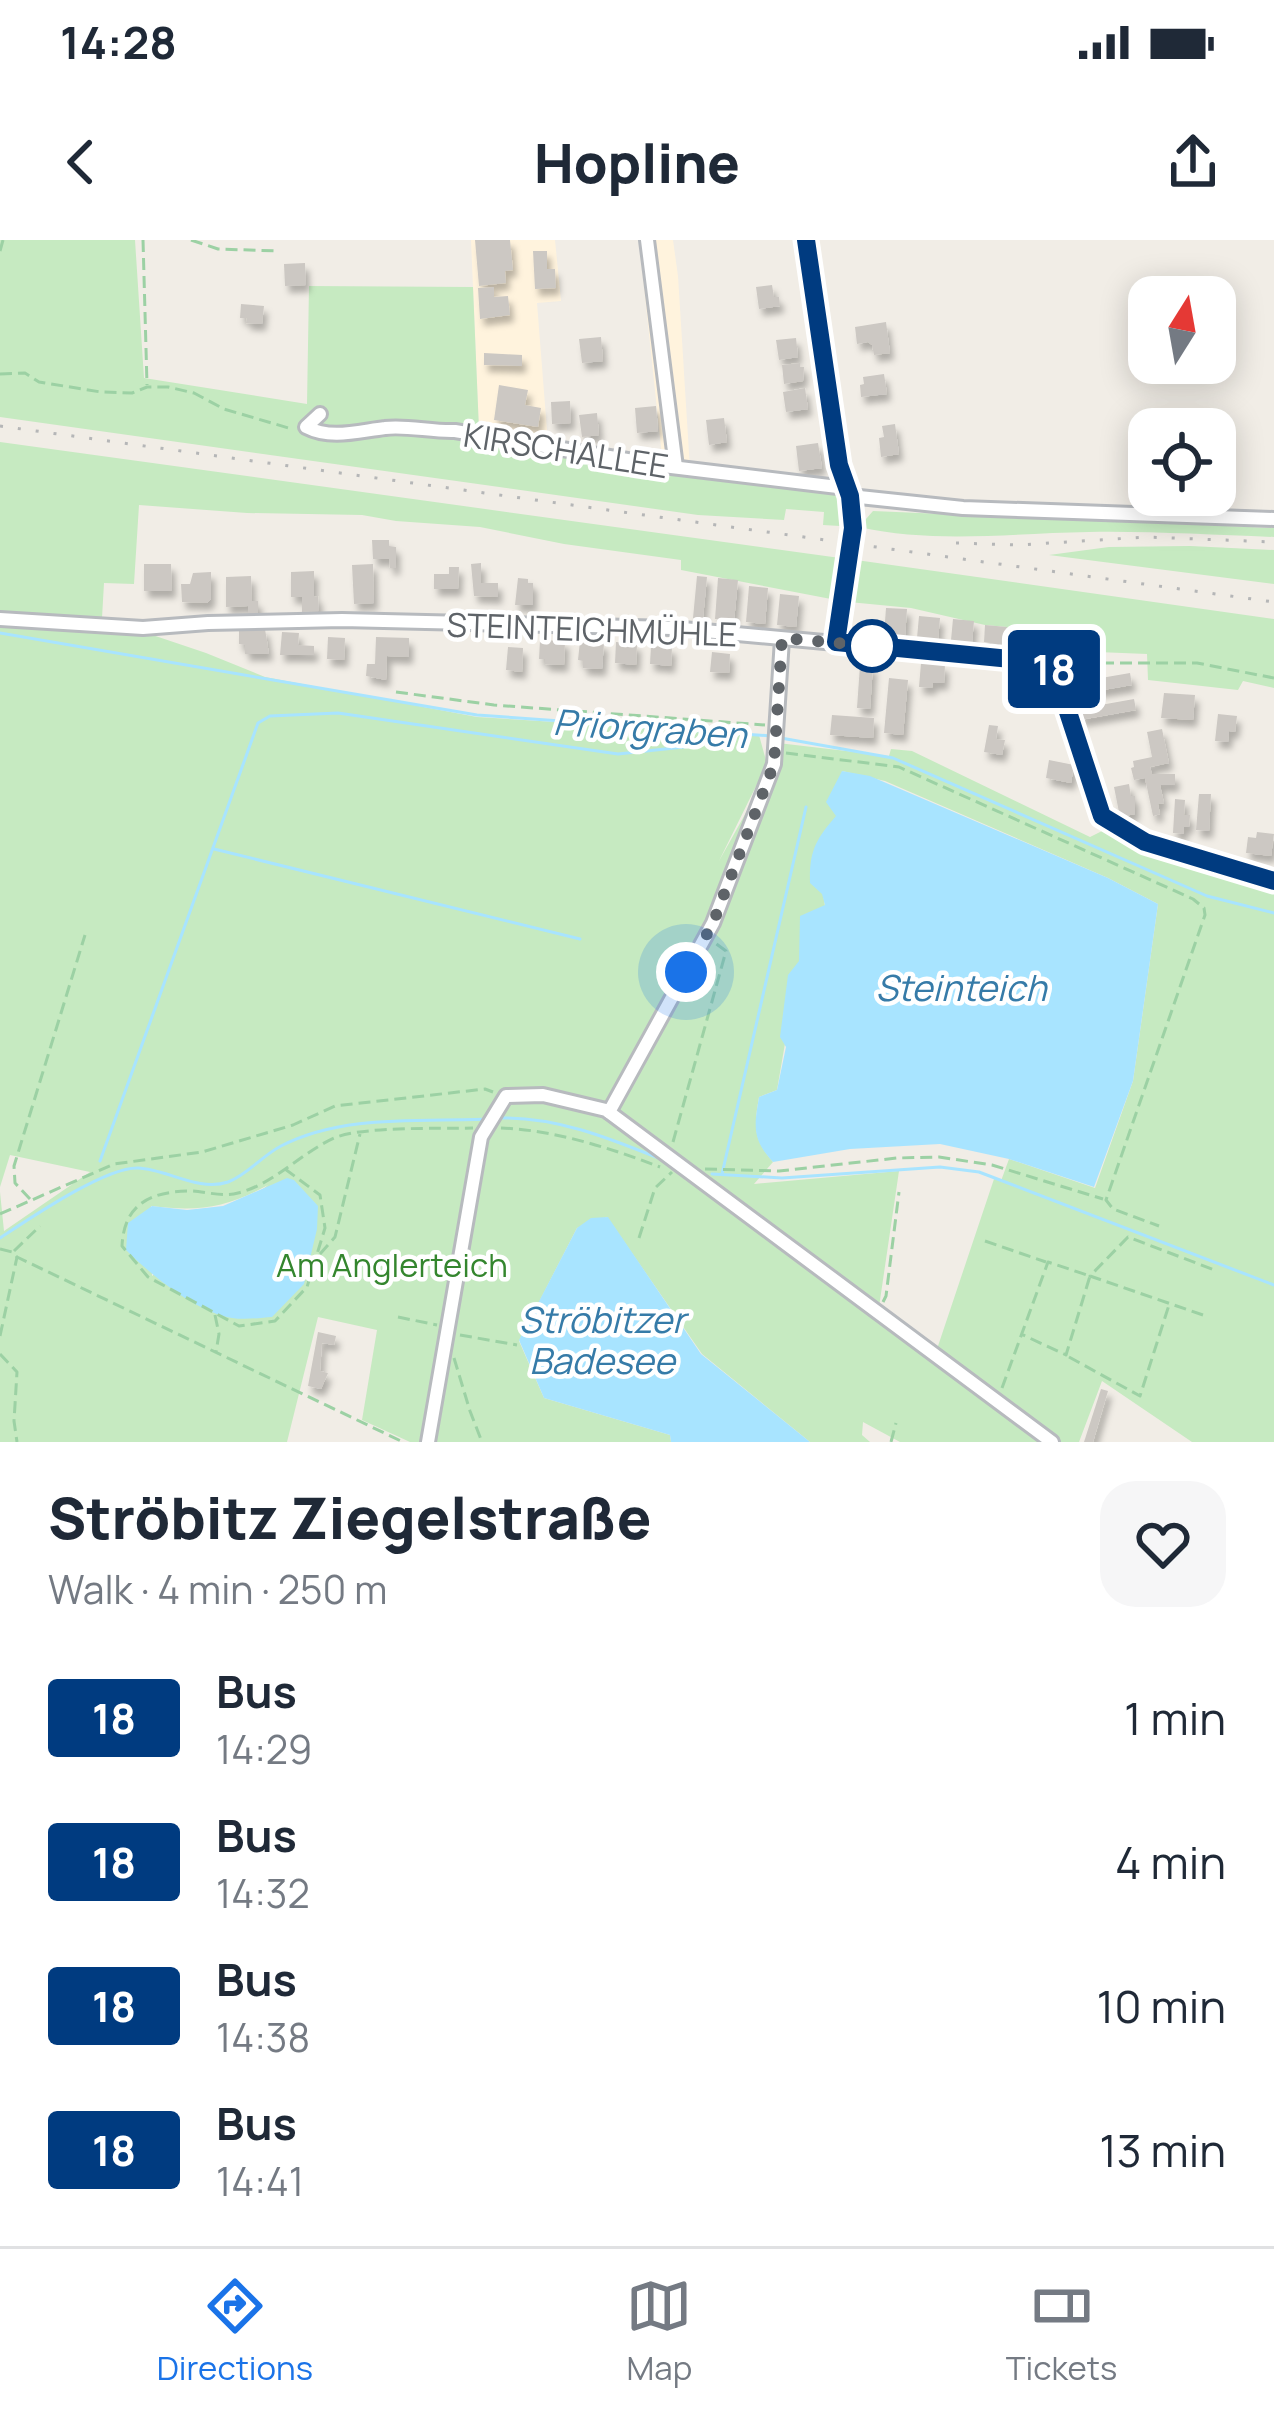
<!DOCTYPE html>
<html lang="en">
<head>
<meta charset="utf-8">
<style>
  :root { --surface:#fff; --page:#f6f6f7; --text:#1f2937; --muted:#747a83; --line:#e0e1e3; --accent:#1a73e8 }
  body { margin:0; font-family:Manrope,sans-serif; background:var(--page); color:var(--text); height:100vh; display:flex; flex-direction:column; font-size:45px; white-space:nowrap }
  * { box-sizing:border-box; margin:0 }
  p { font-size:39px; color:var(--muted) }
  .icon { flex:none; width:66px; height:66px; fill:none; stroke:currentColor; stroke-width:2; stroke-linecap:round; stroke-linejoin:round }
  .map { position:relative; height:1202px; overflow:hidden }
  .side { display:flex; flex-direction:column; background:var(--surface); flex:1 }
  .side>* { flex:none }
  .badge { padding:0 24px; border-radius:9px; font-size:42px; line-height:78px }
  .needle { width:78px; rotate:11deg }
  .tools { position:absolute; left:1128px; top:36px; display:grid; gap:24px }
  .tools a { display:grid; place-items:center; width:108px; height:108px; border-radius:24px; background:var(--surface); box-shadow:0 6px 30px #0003; font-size:60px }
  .you { position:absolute; width:60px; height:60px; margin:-30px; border:9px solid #fff; border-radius:50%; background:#1a73e8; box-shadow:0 0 0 18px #1a73e833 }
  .map>.badge { position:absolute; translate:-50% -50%; box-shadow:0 0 0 6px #fff }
  .round { display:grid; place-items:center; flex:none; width:126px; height:126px; border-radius:36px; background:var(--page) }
  .headline { display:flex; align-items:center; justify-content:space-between; height:204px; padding:0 48px }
  h1 { font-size:57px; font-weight:800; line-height:90px }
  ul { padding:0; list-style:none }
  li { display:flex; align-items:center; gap:36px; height:144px; padding:0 48px }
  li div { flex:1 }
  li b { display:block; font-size:45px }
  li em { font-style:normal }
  li .badge { min-width:132px; font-weight:700; text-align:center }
  .status { display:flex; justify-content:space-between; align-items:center; height:84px; padding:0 60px; background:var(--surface); direction:ltr }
  .status svg { height:33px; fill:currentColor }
  header { display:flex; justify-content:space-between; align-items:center; height:156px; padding:0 48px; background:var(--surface); font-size:54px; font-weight:800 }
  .tab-bar { display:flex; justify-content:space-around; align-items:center; height:168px; border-top:3px solid var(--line); background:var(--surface); font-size:33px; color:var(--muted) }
  .tab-bar a { display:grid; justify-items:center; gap:6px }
  .tab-bar .on { color:var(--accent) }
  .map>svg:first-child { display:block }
  .commercial { fill:#fff3dd }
  .green { fill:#c6eac1; fill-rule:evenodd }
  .water { fill:#a8e4ff }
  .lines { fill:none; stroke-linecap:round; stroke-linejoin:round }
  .stream { stroke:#a8e4ff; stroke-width:3 }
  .building { fill:#ccc8c3; filter:url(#shadow) }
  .minor-casing { stroke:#b7babe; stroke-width:18 }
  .path { stroke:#9cd1a4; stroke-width:3; stroke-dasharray:12 6; stroke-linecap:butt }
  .minor { stroke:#fff; stroke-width:12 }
  .rail { stroke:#b5b6b7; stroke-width:3; stroke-dasharray:3 15; stroke-linecap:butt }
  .line-casing { stroke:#fff; stroke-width:27 }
  .line { stroke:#003b80; stroke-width:18 }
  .walk { stroke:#5e6368; stroke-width:12; stroke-dasharray:0 21.6 }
  .stop-dot { fill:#fff; stroke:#003b80; stroke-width:6 }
  .labels { text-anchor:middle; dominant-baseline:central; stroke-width:9; stroke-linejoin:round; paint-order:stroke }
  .street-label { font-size:33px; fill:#5e6368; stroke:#fff }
  .park-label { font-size:33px; fill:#34862e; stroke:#fff }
  .water-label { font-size:36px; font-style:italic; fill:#367ba8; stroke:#fff }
</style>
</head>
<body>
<div class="status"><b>14:28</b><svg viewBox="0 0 49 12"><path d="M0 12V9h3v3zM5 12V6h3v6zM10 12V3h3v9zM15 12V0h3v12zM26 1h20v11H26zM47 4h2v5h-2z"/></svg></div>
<header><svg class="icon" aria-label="back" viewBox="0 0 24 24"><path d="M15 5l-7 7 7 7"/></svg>Hopline<svg class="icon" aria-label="share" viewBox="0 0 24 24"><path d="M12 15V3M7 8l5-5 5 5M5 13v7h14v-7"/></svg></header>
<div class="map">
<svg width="1274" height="1202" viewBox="0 0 1274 1202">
  <defs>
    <filter id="shadow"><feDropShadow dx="4" dy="7" stdDeviation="3" flood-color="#0004"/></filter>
  </defs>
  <rect width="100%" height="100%" fill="#f1ede6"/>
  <g class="commercial">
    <path d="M471,0H555L561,61L537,63L548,203L479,190Z"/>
    <path d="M639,0H673L678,36L690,229L663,226Z"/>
  </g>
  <g class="green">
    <path d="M0,0H135L144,138L307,164L309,46L473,47L479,190L835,251L839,254L840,286L823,285L824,272L786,269L784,280L698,275L0,177Z"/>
    <path d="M0,202L840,318L831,359L681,330V320L564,304L480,287L396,281L362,275L247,273L139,265L134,344L104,343L102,378L206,413L265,437L477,477L759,495L767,524L719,621L772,526L778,503L889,516L891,509L912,511L1090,597L1104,590L1139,606L1274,650V1202H1192L1102,1141L1079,1202H1059L1005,1157L938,1111L1047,1202H900L863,1182L862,1195L870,1202H810L702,1114L607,977L577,988L519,1101L544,1158L670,1195L671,1202H410L362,1180L377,1090L318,1077L287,1202H0V952L4,991L90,932L10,915L0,947ZM842,531L885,541L1108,638L1158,664L1133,841L1095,948L1009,919L1001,941L994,939L937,1109L879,1067L899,931L754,944L773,922C753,899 754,886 759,857L777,850L799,722L825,666L823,654L838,576ZM268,945L152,1036L151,966C199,972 226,968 268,945Z"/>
    <path d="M873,271L1274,288V297C1212,295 1151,291 1089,292C1012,293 935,304 859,287Z"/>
    <path d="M1190,306L1274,310V344L1049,315L1109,307Z"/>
    <path d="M856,320L1274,379V448L1243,441L1238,450L1148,440L1147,414L1073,411V400L1054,398L1052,409L1006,405L1007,387L985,385L911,368L849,362Z"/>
  </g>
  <g class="water">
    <path d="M842,531L870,536L1108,638L1158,664L1133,841L1094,947L1009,919L940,904L850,909L773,922C752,899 754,887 759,857L777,850L786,807L780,797L788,735L799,721L800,676L825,665L822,654L810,643C809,611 816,599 836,576L826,562Z"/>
    <path d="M287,938L294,940L318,966L317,989L304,1044L272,1077C260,1078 244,1080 232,1078C196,1072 151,1035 126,1010L128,983L152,966L187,970L223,966Z"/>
    <path d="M608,977L701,1114L810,1202H671L670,1195L544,1158L519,1100L577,988L591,978Z"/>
  </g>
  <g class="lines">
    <g class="stream">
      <path d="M0,393L477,475L771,496"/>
      <path d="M781,498L893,518L1207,656L1274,673"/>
      <path d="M214,609L580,699"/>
      <path d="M498,878C555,876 609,898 661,919"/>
      <path d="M100,921L258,483L270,476L338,473L618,514L684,507"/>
      <path d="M712,934L782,938L940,927L979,932L1274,1045"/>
      <path d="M722,934L806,567"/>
      <path d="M0,998C29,979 105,927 138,928C167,929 198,952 228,942C247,935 263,915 281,906C343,874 420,882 488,879"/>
    </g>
  </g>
  <g class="building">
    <path d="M475,0H510L513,30L505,31L506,43L479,46Z"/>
    <path d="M533,11H547V29H555L556,48L535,49Z"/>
    <path d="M305,23L306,45L285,46L284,24Z"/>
    <path d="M772,45L774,57H779L780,66L759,69L756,47Z"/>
    <path d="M494,47V57L508,56L510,75L480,79L478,48Z"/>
    <path d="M241,64L264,66L262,84L246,83L247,78H240Z"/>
    <path d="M886,82L890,113L874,115L872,105L868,102L857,104L855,87Z"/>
    <path d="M601,97L603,121L582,123L579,99Z"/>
    <path d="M796,98L798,117L779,120L776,100Z"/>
    <path d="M484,113L522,115V126L484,125Z"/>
    <path d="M800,123V127H804L803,141L784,144L782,125Z"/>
    <path d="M884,134L887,154L861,157L860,145L864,144L863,137Z"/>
    <path d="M499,145L528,150L525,165L541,168L538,187L494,180Z"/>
    <path d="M805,148L808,169L786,172L783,152Z"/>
    <path d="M570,161L571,183L552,184L551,162Z"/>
    <path d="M656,166L658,191L637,193L635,168Z"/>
    <path d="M597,173L599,195L582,197L579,175Z"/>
    <path d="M724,178L727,202L709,205L706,180Z"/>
    <path d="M895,184L899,214L881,217L879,198L884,197L882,186Z"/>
    <path d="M818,203L822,228L799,231L796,206Z"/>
    <path d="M372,300H389V306L396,307V328H390L389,319H373Z"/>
    <path d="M481,323V343H498V357L474,356L471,324Z"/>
    <path d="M144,324H171L172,351H144Z"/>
    <path d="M373,324L374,363L354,364L352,325Z"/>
    <path d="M449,327H459L458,349H434V334H449Z"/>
    <path d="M314,331V357L318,356L319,371L302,372V357H291V332Z"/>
    <path d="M211,332V359L207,363L182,362L181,344H190L193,333Z"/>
    <path d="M251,336L252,361H258V374H248V366L226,367V337Z"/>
    <path d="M697,336L707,337L703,378H693Z"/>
    <path d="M518,338L528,339V343H533V365H515Z"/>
    <path d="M718,338L738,340L734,381L715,379Z"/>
    <path d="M749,346L768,348L765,384L746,382Z"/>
    <path d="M780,354L799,356L796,387L777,385Z"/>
    <path d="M886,368L907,369L905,397L884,395Z"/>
    <path d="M919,376L940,378L938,400L917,398Z"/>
    <path d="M953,379L974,381L972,402L951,400Z"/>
    <path d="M985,385L1007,387L1006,405L984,402Z"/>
    <path d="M239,389H265L269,414H245V405L239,404Z"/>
    <path d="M282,392L299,393L298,405L314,406V415H280Z"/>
    <path d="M328,397L345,398L344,420L327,419Z"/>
    <path d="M376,397L409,398V417L387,416L386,440L366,436L367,424H375Z"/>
    <path d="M540,400L565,401L564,425L545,424V419H539Z"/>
    <path d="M580,401L604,403L602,429L583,428V421L578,420Z"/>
    <path d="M616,402L637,404L636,425L615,423Z"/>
    <path d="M651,406L672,407L671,426L650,424Z"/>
    <path d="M508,407L523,408L522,432L506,430Z"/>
    <path d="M712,412L730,414L729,433L710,432Z"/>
    <path d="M921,423L945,425L944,443H933L932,448L919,447Z"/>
    <path d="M860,425L873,426L870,469L857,468Z"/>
    <path d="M1130,433L1132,445L1074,455L1072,443Z"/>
    <path d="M889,438L908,440L903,495L884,493Z"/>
    <path d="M1164,453L1195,455L1193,480L1161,478Z"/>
    <path d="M1134,459L1136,470L1080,480L1078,469Z"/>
    <path d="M1218,474L1237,476L1235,492L1229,491L1228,502L1215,501Z"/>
    <path d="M832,475L874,478L873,498L830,495Z"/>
    <path d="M989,485L998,486L996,499L1005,500L1002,515L984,512Z"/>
    <path d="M1162,489L1169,523L1150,527L1152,534H1175V545H1160L1164,563L1158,564L1160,574L1153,576L1145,538L1134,540L1131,528L1134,527L1133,521L1152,517L1147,492Z"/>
    <path d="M1049,520L1074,525L1071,543L1046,538Z"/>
    <path d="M1129,544L1131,556H1135V574L1120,577L1114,547Z"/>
    <path d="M1199,554H1211L1209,591L1196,590Z"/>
    <path d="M1175,559L1185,560L1184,575H1190L1189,587H1184V594L1173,593Z"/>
    <path d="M1257,592L1274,594L1271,616L1246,613L1248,597L1256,598Z"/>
    <path d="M318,1092L336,1096L334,1105L322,1103L320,1131L328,1133L321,1149L308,1146Z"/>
    <path d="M1101,1149L1108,1151L1093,1202H1084Z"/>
  </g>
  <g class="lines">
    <defs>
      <g id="minor">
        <path d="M647,0L676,227"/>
        <path d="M806,0L840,225L850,256L853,288L837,402"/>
        <path d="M320,174L306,187C331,200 359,191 385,188C406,185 432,192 455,191L663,226L846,248"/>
        <path d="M850,256L963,268L1274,279"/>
        <path d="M0,379L143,388L208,383L342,380L672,388L1052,423L1102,576L1145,602L1274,641"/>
        <path d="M609,872L713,683L774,524L782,399"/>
        <path d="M428,1202L481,897L506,856L543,855L606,870L1052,1202"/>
      </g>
    </defs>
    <use href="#minor" class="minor-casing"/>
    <g class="path">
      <path d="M143,0L147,145"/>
      <path d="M191,0L218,9L278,11"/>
      <path d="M0,11L3,0"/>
      <path d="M0,134L25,133L39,142L101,152L132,153L147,147H168L194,153L224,169L292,189"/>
      <path d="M1066,423H1197L1274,438"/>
      <path d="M396,452L494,465L765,485"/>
      <path d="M786,513L899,527L1193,659L1204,668L1205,675L1106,960L1113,969L1159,986"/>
      <path d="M501,888C555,890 610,908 660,927"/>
      <path d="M673,902L726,711L715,703"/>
      <path d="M285,929L320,955L325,988L307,1047L275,1081L239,1086L148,1037L122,1006C124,963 152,951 192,951C207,952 223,957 238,953C274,944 301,913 334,898C363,886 439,889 473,888"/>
      <path d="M705,929L779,931L897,918L939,917L992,925L1103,959"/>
      <path d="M30,959L15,943L14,926L85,695"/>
      <path d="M0,974L114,924L202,912L293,885L335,866L485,849L493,852"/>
      <path d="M639,998L655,948L672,932"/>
      <path d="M985,1001L1046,1022"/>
      <path d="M0,1009L12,1012L17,1017L403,1202"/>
      <path d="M14,1011L40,986"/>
      <path d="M320,1014L335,997L360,894"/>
      <path d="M883,1062L886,1056L899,952"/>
      <path d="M215,1075L219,1094L216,1112"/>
      <path d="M1203,1075L1090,1036L1128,997L1217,1031"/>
      <path d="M398,1077L437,1085"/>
      <path d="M460,1095L517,1105"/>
      <path d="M0,1096L17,1017"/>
      <path d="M0,1114L17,1132L14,1181L17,1202"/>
      <path d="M1069,1117L1140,1156L1169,1065"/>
      <path d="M454,1118L470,1171L482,1202"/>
      <path d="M1002,1148L1048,1022L1090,1036L1066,1115L1021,1094"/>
      <path d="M891,1202L896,1183"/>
    </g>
    <use href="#minor" class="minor"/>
    <g class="rail">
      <path d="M0,186L1274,362"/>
      <path d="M956,303L1018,305L1147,297L1274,302"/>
    </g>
  </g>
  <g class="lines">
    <defs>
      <path id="line" d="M806,0L839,225L850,256L853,288L836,402L1052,423L1102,576L1145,602L1274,641"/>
    </defs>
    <use href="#line" class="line-casing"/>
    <use href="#line" class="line"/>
    <path class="walk" d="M686,732L713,683L774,524L782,398L872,406"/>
  </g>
  <circle class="stop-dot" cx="872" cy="406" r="24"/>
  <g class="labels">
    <g class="street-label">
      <text transform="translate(566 210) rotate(9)">KIRSCHALLEE</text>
      <text transform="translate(592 389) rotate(2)">STEINTEICHMÜHLE</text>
    </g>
    <g class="park-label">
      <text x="392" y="1024">Am Anglerteich</text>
    </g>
    <g class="water-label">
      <text transform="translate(650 488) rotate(4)">Priorgraben</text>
      <text x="961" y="747">Steinteich</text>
      <text x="602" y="1079">Ströbitzer<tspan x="602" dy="41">Badesee</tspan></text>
    </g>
  </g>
</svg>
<div class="tools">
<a><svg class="needle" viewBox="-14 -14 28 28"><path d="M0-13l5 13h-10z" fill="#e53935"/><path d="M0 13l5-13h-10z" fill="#747a83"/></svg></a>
<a><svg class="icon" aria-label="locate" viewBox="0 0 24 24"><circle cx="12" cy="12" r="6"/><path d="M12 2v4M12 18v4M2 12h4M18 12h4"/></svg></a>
</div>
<div class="you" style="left:686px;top:732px"></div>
<b class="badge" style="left:1054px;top:429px;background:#003b80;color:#fff">18</b>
</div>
<section class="side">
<div class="headline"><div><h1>Ströbitz Ziegelstraße</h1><p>Walk · 4 min · 250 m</p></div><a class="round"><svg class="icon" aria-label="heart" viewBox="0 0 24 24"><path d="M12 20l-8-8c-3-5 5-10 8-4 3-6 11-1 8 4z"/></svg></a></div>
<ul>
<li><span class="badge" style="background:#003b80;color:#fff">18</span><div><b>Bus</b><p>14:29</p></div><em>1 min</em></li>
<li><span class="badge" style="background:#003b80;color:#fff">18</span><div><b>Bus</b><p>14:32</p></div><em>4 min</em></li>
<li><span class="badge" style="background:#003b80;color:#fff">18</span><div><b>Bus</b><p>14:38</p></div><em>10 min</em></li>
<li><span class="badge" style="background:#003b80;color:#fff">18</span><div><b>Bus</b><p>14:41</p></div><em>13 min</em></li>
</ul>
</section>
<nav class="tab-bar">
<a class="on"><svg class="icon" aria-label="directions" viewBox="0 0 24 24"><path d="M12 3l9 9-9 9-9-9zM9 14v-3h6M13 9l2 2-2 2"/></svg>Directions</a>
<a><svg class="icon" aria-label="map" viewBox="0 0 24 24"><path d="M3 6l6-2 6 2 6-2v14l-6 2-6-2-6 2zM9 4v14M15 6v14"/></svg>Map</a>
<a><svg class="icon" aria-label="tickets" viewBox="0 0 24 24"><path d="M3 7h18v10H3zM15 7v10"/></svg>Tickets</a>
</nav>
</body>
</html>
